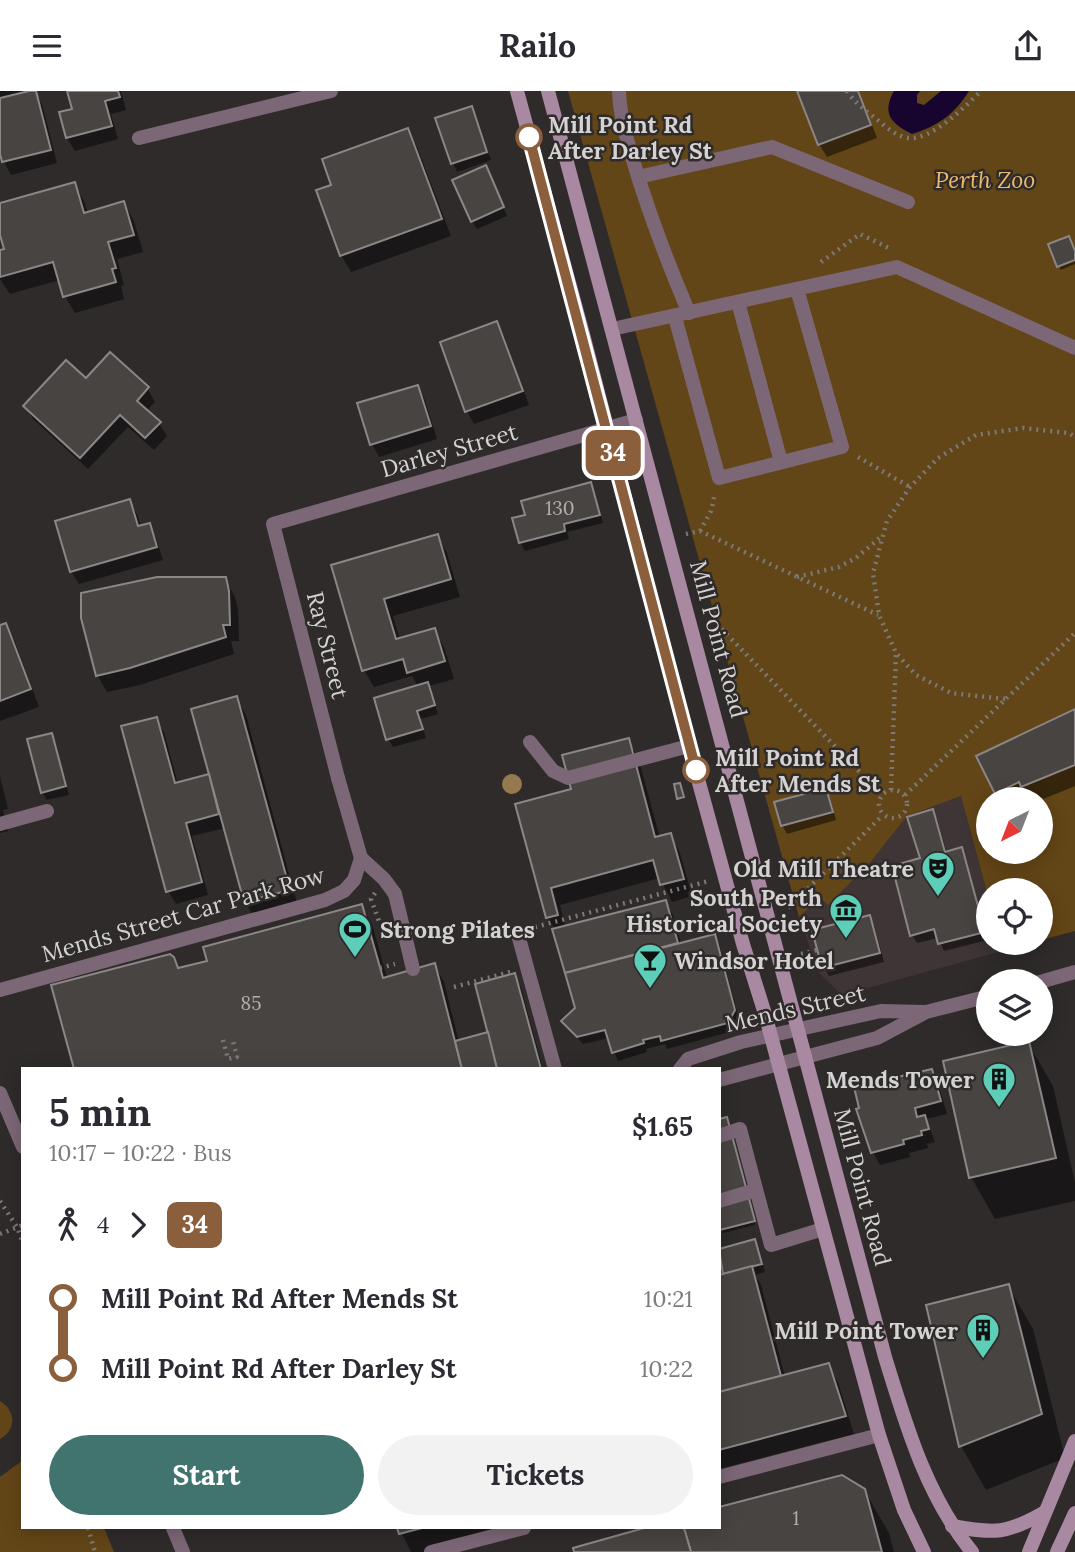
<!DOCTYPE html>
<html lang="en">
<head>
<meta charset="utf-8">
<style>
  :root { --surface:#fff; --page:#f2f2f3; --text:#2b2b33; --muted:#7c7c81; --accent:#42746f }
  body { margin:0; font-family:Lora,serif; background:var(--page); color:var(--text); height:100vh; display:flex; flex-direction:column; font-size:26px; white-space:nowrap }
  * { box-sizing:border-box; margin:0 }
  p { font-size:23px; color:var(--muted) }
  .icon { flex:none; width:38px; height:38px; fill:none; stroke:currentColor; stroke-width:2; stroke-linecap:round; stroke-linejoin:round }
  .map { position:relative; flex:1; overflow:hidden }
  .panel { position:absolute; left:21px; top:976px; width:700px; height:462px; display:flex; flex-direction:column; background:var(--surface); border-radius:0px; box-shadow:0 4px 18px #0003 }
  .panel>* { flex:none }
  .badge { padding:0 14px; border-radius:10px; font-size:24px; line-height:46px }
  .needle { width:46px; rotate:222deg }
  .tools { position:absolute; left:976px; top:696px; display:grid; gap:14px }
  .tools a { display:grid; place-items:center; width:77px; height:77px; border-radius:50%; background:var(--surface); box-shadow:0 4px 18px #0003; font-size:35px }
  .map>.badge { position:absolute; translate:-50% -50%; box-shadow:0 0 0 4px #fff }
  .legs { display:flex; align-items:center; gap:10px; height:77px; padding:0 28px; font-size:23px }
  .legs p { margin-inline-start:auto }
  .overview { display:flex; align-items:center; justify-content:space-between; height:119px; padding:0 28px }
  h1 { font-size:38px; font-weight:800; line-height:52px }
  .cta { display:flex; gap:14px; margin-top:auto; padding:14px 28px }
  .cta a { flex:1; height:80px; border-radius:42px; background:var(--accent); color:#fff; font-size:28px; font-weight:800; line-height:80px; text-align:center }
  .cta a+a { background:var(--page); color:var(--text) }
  ul { padding:0 28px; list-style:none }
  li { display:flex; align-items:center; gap:24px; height:70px; font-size:26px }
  li i { display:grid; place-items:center; width:10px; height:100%; margin:0 9px; background:currentColor }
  li i::after { content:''; width:18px; height:18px; margin:-9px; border:5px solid; border-radius:50%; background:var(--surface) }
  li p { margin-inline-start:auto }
  li:first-child i { background:linear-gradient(#0000 50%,currentColor 0) }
  li:last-child i { background:linear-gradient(currentColor 50%,#0000 0) }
  header { display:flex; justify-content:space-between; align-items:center; height:91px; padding:0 28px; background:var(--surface); font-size:32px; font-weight:800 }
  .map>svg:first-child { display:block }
  .built { fill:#3f3536 }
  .green { fill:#634617; fill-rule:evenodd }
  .water { fill:#18052f }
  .shadow { fill:#0007 }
  .building { fill:#484442; stroke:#8c8786; stroke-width:2 }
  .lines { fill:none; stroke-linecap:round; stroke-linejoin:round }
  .path { stroke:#7c7979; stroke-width:4.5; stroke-dasharray:2 5; stroke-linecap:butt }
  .lane { stroke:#7c6777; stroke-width:14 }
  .street { stroke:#7c6777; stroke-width:14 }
  .secondary { stroke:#a988a2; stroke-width:14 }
  .lane-bridge { stroke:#7c6777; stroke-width:14 }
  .tree { fill:#96794f }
  .line-1-casing { stroke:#fff; stroke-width:16 }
  .line-1 { stroke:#8b5e3c; stroke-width:10 }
  .stop-1-dot { fill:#fff; stroke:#8b5e3c; stroke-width:3.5 }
  .labels { text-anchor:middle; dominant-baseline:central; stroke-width:5; stroke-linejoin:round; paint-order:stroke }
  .number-label { font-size:19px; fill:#b1aeae }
  .stop-label { font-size:23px; font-weight:bold; fill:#d4d2d2; stroke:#2f2b2b; text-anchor:start }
  .park-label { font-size:23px; font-style:italic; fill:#ebb96d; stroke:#2f2b2b }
  .street-label { font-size:23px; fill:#d4d2d2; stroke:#2f2b2b }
  .poi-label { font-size:23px; font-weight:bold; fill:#d4d2d2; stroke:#2f2b2b; text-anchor:end }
</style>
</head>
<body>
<header><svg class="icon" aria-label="menu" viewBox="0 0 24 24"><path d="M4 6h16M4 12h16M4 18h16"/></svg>Railo<svg class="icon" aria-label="share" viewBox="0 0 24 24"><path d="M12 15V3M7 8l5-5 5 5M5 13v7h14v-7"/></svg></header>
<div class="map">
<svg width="1075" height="1461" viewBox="0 0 1075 1461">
  <rect width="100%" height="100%" fill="#2f2b2b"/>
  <path class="built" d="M961,705L989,809V852H1000L1002,860L842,904L819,882L799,826L820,807L829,813L869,773L907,725Z"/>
  <g class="green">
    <path d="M568,0H1075V840L1041,849V800H989V809L961,705L907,725L869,773L828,814L820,807L799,826ZM989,709H1041V761H989Z"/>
    <path d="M0,1310C16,1320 17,1338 0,1348Z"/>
    <path d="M23,1369V1437H104L114,1461H0V1386Z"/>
  </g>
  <path class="water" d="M894,0H920L917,4V12L924,14L941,0H969C955,23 938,35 912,43C892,33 881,23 894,0Z"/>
  <g class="shadow">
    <path d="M0,0H39L35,1L42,13L57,72L11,84L4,71L0,56Z"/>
    <path d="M68,0H121L126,19L111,23L118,48L75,60L67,47L61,23L74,19Z"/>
    <path d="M799,0H859L877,47L827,66L819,53Z"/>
    <path d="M471,17L491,69L457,81L453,72Z"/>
    <path d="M408,39L417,56L451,145L351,181L341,164L333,95Z"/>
    <path d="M490,85L507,125L477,138L472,130Z"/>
    <path d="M74,93L84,110L88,123L124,112L134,130L143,161L117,168L124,194L121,195L124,208L75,222L65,205L60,189L10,203L0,188V161L6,159L0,138V114Z"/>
    <path d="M1075,162V173L1061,179L1059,175Z"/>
    <path d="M496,233L504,245L529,314L474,333L467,320Z"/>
    <path d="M86,290L148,298L155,311L146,320L159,332L167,345L154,359L128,336L88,378L33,328L25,315Z"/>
    <path d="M418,296L425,309L437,348L379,366L372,353Z"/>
    <path d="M590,393L595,402L603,432L567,441L569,448L525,460L520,451L527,425Z"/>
    <path d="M129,410L137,423L141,436L149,434L156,447L163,469L79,493L71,480Z"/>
    <path d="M437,445L447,462L460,506L393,525L400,549L434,539L444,556L454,588L429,595L438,623L420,628L426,647L393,656L388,648L418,596L412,585L374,596L364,579L334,475Z"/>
    <path d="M225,488L235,506L238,519L239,550H231L234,563L140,594L107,601L97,584Z"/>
    <path d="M5,534L15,551L39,616L0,630V536Z"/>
    <path d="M236,607L246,624L298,816L255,828L245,811L225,737L192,745L208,804L176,813L168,800L156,628L164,641L178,693L208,685L213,691Z"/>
    <path d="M1075,620V695L1041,709H1001L978,666Z"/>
    <path d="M51,644L56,653L69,704L47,709L42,701Z"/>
    <path d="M628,649L638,666L660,747L670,744L680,762L692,805L672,811L660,787L560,814L565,836L665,811L673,824L681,853L714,845L719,853L739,928L733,940L667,958L665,953L646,958L647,961L618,970L609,947L583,953L564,930L577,917L555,839L548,826L517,714L573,699Z"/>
    <path d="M0,685L8,718L3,719L8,740L0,742Z"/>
    <path d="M825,699L830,707L836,729L787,743L782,734Z"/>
    <path d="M932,720L937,728L947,762L961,758L966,767L988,849L944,860L938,847L917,852L912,844L922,768Z"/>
    <path d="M362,815L372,833L387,887L434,874L444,891L459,951L490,943L514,884L521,897L543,978H76L53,895L173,867L180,879L209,871Z"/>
    <path d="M869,826L874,834L884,871L829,885L824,876Z"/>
    <path d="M1028,952L1053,995L1075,1092V1110L995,1128L971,1086Z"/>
    <path d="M931,980L938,992L947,1023L926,1028L935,1051L927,1053L928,1057L909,1062L910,1066L880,1074L873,1061Z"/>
    <path d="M719,1030L728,1032L755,1134L723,1142L719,1131Z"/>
    <path d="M754,1150L759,1159L765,1181L755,1184L761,1194L785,1286L828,1274L838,1291L854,1343L719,1378V1186L725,1182L719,1159Z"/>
    <path d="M1008,1195L1033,1238L1065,1367L986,1399L961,1355L928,1215Z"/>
    <path d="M864,1399L889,1442L894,1461H576L575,1458L651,1437H719Z"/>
    <path d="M399,1437H523L435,1461H411Z"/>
  </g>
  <g class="building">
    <path d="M29,0H36L51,59L2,71L0,63V7Z"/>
    <path d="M67,0H118L120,6L105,10L112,35L66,47L59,21L72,18Z"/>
    <path d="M797,0H858L871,34L818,54Z"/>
    <path d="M472,15L487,61L451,73L435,27Z"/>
    <path d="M408,37L442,128L340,165L316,99L331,94L322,68Z"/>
    <path d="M486,74L504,116L471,131L452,89Z"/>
    <path d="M75,91L84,122L124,110L134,144L108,151L116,177L112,178L116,191L63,206L53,171L0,186V159L4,158L0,144V112Z"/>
    <path d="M1069,145L1075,160V169L1057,176L1048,153Z"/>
    <path d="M497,230L523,300L465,321L440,251Z"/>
    <path d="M110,261L149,296L137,310L161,331L145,347L120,324L80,367L23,315L66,269L86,287Z"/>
    <path d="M418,294L431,335L370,354L357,312Z"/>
    <path d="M591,391L600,424L564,433L565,440L519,452L512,427L525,424L521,410Z"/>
    <path d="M130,408L138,435L150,432L157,456L70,481L55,430Z"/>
    <path d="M438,443L451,488L384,508L396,548L435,537L445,570L407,582L403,568L362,580L331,474Z"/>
    <path d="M157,486H226L229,500L230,534H223L226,546L130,577L96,585L81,527V502Z"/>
    <path d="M6,532L31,598L0,610V534Z"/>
    <path d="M428,591L435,614L417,620L423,638L386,649L374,607Z"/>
    <path d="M237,605L290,799L244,811L191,618Z"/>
    <path d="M1075,618V674L1021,696L1019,691L995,703L976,665Z"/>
    <path d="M157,626L175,692L209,683L219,723L186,732L202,791L166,801L121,635Z"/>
    <path d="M52,642L66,695L41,702L27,648Z"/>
    <path d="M629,647L655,746L671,742L684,788L660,794L653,769L551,797L558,824L546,827L515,713L571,698L562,664Z"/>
    <path d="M680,692L684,706L677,708L674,693Z"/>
    <path d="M826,697L833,721L781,735L774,711Z"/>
    <path d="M933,718L945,761L962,756L985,841L938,853L934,838L910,845L892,775L920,767L907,726Z"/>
    <path d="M666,809L678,852L565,882L552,838Z"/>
    <path d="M362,813L383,887L435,872L462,978H74L51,894L170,863L174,866L178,877L207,870L203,856Z"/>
    <path d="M870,824L880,862L822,877L812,839Z"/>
    <path d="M715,843L735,919L728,932L661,950L660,945L643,949L644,952L612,962L605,939L577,946L561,930L575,917L565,882Z"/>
    <path d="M515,882L541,978H497L475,893Z"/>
    <path d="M488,941L497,978H462L455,950Z"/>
    <path d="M1029,950L1056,1067L969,1087L943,970Z"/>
    <path d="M932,978L941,1010L915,1017L917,1026L925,1024L929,1038L921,1040L922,1044L903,1049L904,1053L871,1062L856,1018L859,1017L854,996Z"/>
    <path d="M727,1026L755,1130L720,1139L719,1028Z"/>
    <path d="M755,1148L762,1173L723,1183L719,1158Z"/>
    <path d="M752,1175L781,1285L719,1301V1184Z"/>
    <path d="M1009,1193L1042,1323L959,1356L926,1214Z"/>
    <path d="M829,1272L846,1325L719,1359V1301Z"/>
    <path d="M842,1384L865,1398L882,1461H691L684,1437H719V1416Z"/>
    <path d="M397,1437H422L399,1443Z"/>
    <path d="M644,1437H684L691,1461H574L573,1457Z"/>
  </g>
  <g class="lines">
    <g class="path">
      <path d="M847,0C854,11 865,19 875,27C885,35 895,45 908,47C931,50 966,15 981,0"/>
      <path d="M821,171L860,143L891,158"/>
      <path d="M858,366L910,396"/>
      <path d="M700,440L711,420L715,402"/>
      <path d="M686,443L700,440L878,524"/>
      <path d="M797,486L839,476L856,467L882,445"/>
      <path d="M712,528L882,704"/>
      <path d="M1005,608L951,602L916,584L896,562L879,524L873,482L887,430L910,396L938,367L976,344L1023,337L1069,342L1075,346"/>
      <circle cx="893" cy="713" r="14"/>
      <path d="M891,699L896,563"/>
      <path d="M905,704L1075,542"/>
      <path d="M375,802L371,808L380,833"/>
      <path d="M788,817L883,724"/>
      <path d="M535,836L709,790"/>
      <path d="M801,863L817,859"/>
      <path d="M380,877L395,873"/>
      <path d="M454,896L510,881"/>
      <path d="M223,949L228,968L237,966L233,950"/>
      <path d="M0,1110L17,1136L23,1152"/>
      <path d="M0,1143L23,1134"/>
      <path d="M88,1437L95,1461"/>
    </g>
    <g class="lane">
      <path d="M619,0C620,28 628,52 636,79C651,128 669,175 689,222"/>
      <path d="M638,86L772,56L908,111"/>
      <path d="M738,211L781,371"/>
      <path d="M675,226L719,387L842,356L797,198"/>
      <path d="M612,238L897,176L1075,257"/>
      <path d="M530,651L553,680L568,687L689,655"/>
      <path d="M0,733L47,720"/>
      <path d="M361,767L384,788L395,803"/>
      <path d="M517,840L555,978"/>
      <path d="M0,899L325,809L344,800L354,789L361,767L338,687"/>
      <path d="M719,1045L740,1038L771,1154L823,1138"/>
      <path d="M719,1110L756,1099"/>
    </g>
    <g class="street">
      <path d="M139,47L331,0"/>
      <path d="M338,687L273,433L636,329"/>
      <path d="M1040,891L1075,881"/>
      <path d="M680,978L688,968L741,951L881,920L924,921"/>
      <path d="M719,989L877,947L926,921L989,905"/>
      <path d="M0,1002L23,1056"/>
      <path d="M719,1386L879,1344"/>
      <path d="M173,1437L183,1461"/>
      <path d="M431,1461L524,1437"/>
    </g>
    <g class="secondary">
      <path d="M517,0L583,243L689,655L743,853L765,923L879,1344L904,1419L924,1461"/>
      <path d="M548,0L885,1266C906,1334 926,1404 972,1461"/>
      <path d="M952,1435C995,1443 1007,1443 1045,1421"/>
      <path d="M1029,1461L1075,1350"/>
      <path d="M1057,1461L1075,1422"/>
    </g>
    <path class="lane-bridge" d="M395,803L413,878"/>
  </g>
  <circle class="tree" cx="512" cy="693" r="10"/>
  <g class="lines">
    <defs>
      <path id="line-1" d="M529,46C586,257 639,468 696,679"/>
    </defs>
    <use href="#line-1" class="line-1-casing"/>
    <use href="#line-1" class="line-1"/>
  </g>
  <defs>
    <symbol id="theatre-pin" viewBox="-11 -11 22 30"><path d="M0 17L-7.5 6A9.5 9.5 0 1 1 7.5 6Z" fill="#5dceb8" stroke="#2f2b2b"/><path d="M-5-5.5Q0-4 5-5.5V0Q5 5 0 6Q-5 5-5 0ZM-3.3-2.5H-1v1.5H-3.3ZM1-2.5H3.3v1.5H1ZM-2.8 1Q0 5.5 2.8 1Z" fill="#111"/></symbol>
    <symbol id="museum-pin" viewBox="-11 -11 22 30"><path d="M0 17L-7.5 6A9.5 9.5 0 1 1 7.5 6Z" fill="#5dceb8" stroke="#2f2b2b"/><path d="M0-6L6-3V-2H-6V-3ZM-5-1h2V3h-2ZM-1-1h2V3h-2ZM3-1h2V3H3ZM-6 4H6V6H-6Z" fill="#111"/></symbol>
    <symbol id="stadium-pin" viewBox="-11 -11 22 30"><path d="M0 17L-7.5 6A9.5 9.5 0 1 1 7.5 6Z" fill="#5dceb8" stroke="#2f2b2b"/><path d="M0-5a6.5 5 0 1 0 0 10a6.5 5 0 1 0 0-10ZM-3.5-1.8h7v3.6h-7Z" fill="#111"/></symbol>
    <symbol id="bar-pin" viewBox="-11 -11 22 30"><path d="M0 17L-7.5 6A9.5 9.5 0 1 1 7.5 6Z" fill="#5dceb8" stroke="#2f2b2b"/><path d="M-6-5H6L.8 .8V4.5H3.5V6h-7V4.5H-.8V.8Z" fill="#111"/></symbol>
    <symbol id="building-pin" viewBox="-11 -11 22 30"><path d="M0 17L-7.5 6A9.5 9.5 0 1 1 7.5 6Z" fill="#5dceb8" stroke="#2f2b2b"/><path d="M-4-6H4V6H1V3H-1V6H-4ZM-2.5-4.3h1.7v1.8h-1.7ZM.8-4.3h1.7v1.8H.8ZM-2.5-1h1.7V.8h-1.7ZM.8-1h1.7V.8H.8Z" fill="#111"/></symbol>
  </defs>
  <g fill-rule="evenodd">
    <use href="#theatre-pin" x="919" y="758" width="38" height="52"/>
    <use href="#museum-pin" x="827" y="800" width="38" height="52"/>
    <use href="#stadium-pin" x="336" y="819" width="38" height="52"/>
    <use href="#bar-pin" x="631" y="850" width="38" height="52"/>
    <use href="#building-pin" x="980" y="969" width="38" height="52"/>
    <use href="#building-pin" x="964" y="1220" width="38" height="52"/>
  </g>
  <g class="stop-1-dot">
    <circle cx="529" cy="46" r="12"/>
    <circle cx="696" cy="679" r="12"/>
  </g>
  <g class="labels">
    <g class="number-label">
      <text x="560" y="417">130</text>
      <text x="251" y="912">85</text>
      <text x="796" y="1427">1</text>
    </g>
    <g class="stop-label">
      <text x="548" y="33">Mill Point Rd<tspan x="548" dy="26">After Darley St</tspan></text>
      <text x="715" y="666">Mill Point Rd<tspan x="715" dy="26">After Mends St</tspan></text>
    </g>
    <g class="park-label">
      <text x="985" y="88">Perth Zoo</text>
    </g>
    <g class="street-label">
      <text transform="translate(449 359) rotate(-16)">Darley Street</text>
      <text transform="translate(719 548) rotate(75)">Mill Point Road</text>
      <text transform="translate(328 554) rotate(76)">Ray Street</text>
      <text transform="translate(183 823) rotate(-16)">Mends Street Car Park Row</text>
      <text transform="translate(795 917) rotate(-13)">Mends Street</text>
      <text transform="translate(863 1096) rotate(75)">Mill Point Road</text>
    </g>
    <g class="poi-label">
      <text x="914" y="777">Old Mill Theatre</text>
      <text x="822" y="806">South Perth<tspan x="822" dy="26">Historical Society</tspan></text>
      <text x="380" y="838" text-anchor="start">Strong Pilates</text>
      <text x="674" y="869" text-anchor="start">Windsor Hotel</text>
      <text x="974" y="988">Mends Tower</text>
      <text x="958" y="1239">Mill Point Tower</text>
    </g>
  </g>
</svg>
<div class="tools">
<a><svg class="needle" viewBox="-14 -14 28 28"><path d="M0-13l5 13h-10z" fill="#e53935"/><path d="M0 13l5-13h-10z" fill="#7c7c81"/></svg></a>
<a><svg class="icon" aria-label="locate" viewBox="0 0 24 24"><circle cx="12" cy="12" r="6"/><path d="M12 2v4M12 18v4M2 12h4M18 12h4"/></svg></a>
<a><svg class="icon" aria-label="layers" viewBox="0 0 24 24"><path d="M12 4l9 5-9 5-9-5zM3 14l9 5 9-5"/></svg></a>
</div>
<b class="badge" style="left:613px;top:362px;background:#8b5e3c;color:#fff">34</b>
<section class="panel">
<div class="overview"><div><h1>5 min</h1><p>10:17 – 10:22 · Bus</p></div><b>$1.65</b></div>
<div class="legs"><svg class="icon" aria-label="walk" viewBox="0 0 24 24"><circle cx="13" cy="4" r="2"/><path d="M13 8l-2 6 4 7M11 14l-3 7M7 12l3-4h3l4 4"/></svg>4<svg class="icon" aria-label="forward" viewBox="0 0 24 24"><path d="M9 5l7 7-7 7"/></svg><b class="badge" style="background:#8b5e3c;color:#fff">34</b></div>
<ul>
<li><i style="color:#8b5e3c"></i><b>Mill Point Rd After Mends St</b><p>10:21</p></li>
<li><i style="color:#8b5e3c"></i><b>Mill Point Rd After Darley St</b><p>10:22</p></li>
</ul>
<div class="cta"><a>Start</a><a>Tickets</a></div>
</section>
</div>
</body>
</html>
